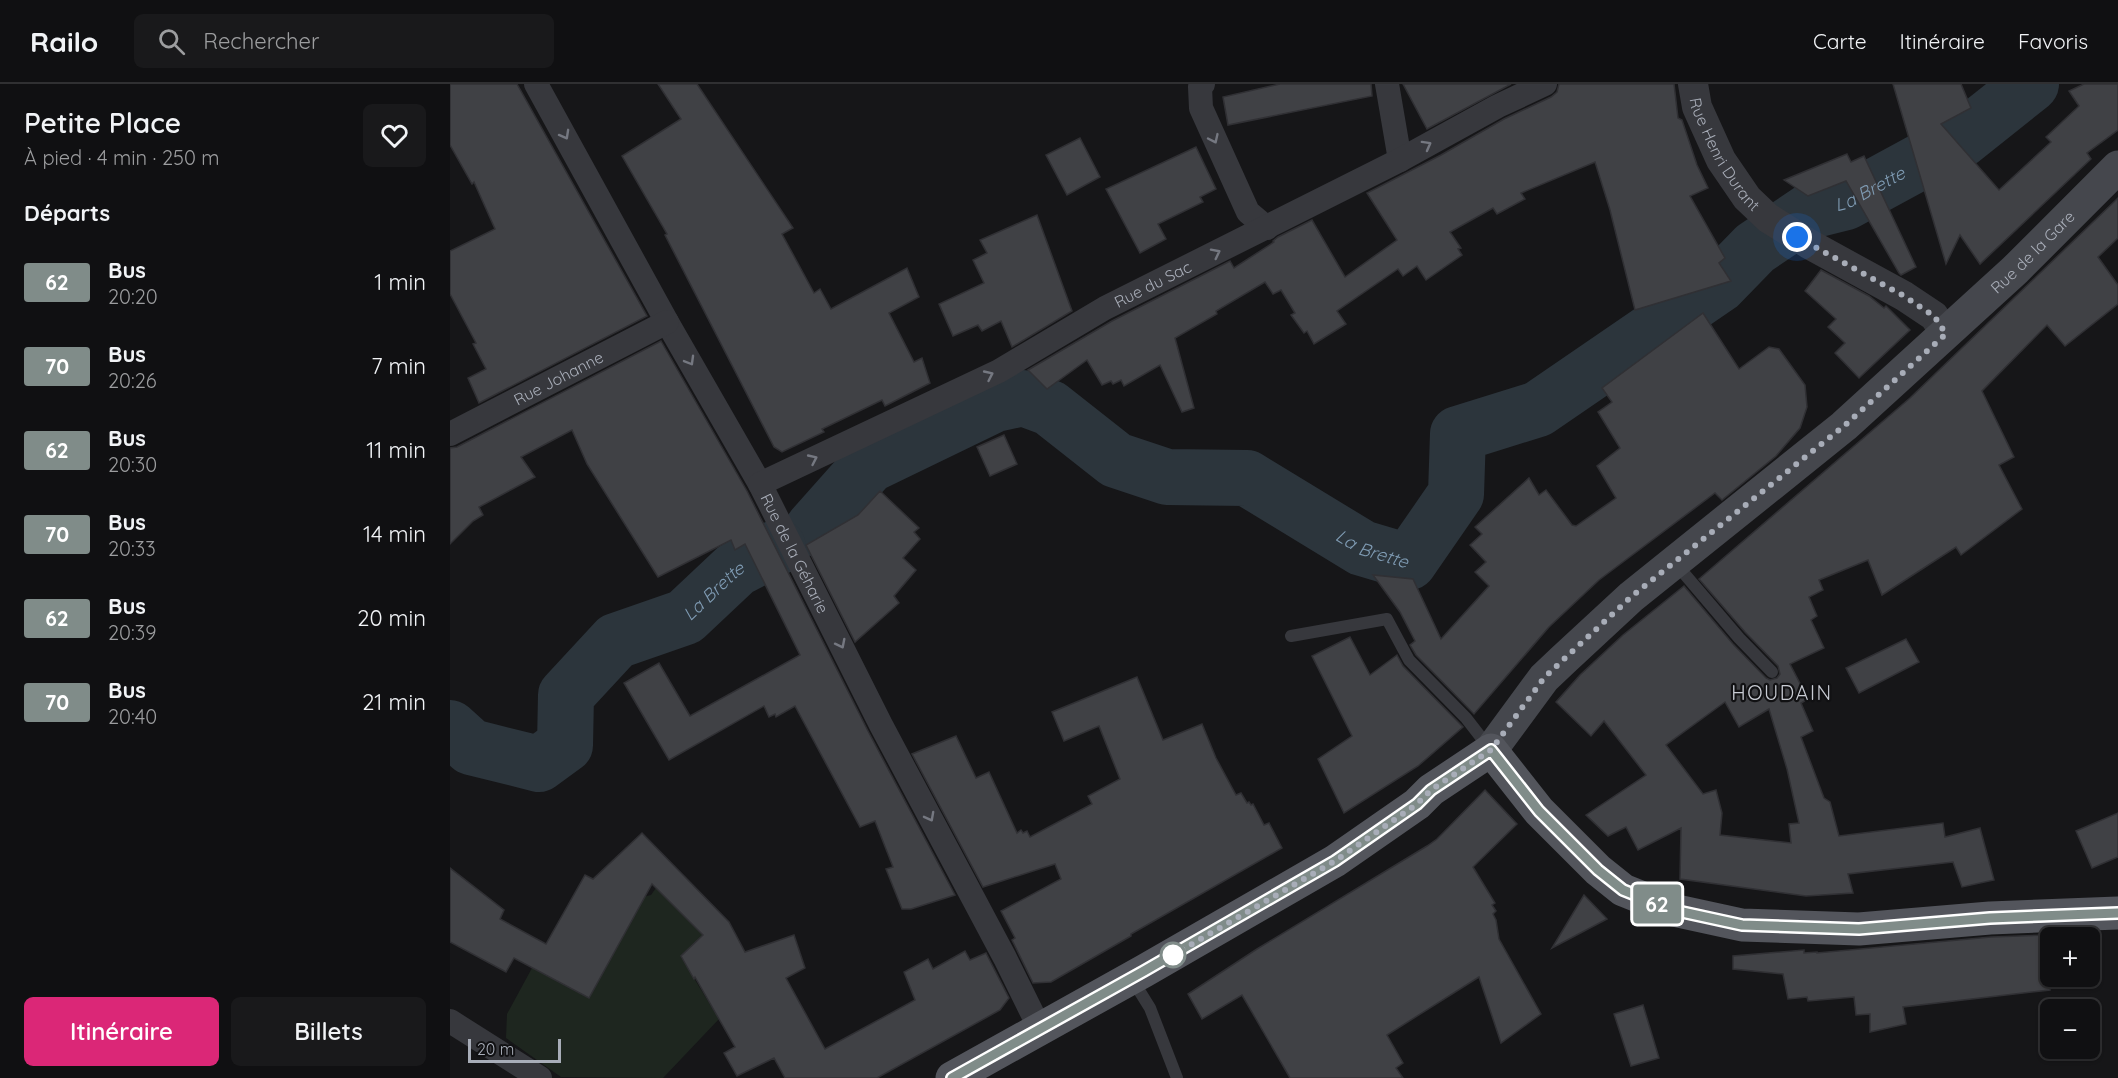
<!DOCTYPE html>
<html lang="fr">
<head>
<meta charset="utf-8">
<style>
  :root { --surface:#101012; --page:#19191b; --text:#f1f3f6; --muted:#9c9d9f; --line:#303032; --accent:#db2777 }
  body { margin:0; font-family:Quicksand,sans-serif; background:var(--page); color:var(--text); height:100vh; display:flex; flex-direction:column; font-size:22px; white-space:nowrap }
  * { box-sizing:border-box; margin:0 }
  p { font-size:20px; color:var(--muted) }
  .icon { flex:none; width:33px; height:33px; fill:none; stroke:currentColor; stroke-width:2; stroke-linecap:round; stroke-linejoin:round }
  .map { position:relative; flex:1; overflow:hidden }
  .panel { display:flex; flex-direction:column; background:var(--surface); width:450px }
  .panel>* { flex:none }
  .badge { padding:0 12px; border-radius:4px; font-size:21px; line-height:39px }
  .buttons { position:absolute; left:1590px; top:843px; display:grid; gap:12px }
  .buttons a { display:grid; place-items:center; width:60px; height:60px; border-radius:9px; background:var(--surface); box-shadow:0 2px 4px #0004,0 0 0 2px var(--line); font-size:30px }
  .scale { position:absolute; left:18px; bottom:15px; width:93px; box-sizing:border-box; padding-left:6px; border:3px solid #a8adb8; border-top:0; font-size:16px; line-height:21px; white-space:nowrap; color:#a8adb8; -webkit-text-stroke:4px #111113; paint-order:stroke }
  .you { position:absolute; width:30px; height:30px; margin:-15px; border:4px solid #fff; border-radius:50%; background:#1a73e8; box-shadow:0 0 0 9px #1a73e833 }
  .map>.badge { position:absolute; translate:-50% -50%; box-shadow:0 0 0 3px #fff }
  h2 { padding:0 24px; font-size:22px; line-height:54px }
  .round { display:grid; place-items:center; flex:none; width:63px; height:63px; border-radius:9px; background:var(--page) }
  .overview { display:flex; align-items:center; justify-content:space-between; height:102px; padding:0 24px }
  h1 { font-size:28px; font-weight:600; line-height:45px }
  .button { display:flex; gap:12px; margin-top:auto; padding:12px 24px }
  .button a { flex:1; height:69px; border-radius:9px; background:var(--accent); color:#fff; font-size:24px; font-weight:600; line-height:69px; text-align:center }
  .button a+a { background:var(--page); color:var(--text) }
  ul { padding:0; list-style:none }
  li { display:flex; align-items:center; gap:18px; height:84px; padding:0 24px }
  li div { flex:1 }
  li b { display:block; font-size:22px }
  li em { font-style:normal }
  li .badge { min-width:66px; font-weight:700; text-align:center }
  header { display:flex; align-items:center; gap:36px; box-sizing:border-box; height:84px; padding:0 30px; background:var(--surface); border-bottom:2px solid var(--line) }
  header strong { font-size:28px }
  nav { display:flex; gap:33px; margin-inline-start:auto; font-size:21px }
  .search { width:420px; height:54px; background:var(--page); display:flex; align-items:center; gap:15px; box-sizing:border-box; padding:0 21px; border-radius:9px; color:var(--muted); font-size:22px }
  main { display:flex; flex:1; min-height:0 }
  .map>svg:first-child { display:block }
  .green { fill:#1e261f }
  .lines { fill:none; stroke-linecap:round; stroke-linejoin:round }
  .river { stroke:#2c353c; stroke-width:56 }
  .building { fill:#404145; stroke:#303034; stroke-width:1.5; fill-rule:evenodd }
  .service { stroke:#37383d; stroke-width:12 }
  .minor { stroke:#37383d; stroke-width:24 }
  .tertiary { stroke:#37383d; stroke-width:30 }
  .secondary { stroke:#45474d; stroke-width:33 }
  .primary { stroke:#53555c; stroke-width:33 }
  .oneway { stroke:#757881 }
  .line-casing { stroke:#fff; stroke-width:14 }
  .line { stroke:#808c89; stroke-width:9 }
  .walk { stroke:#a8adb8; stroke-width:6; stroke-dasharray:0 10.8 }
  .stop-dot { fill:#fff; stroke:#808c89; stroke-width:3 }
  .labels { text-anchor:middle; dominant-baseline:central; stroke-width:4.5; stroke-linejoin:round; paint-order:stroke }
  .street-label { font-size:16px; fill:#a8adb8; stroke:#111113 }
  .water-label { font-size:18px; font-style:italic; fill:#7f9bb3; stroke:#111113 }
  .quarter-label { font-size:20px; letter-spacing:1.5px; fill:#c9ccd4; stroke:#111113 }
</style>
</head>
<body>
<header>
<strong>Railo</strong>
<div class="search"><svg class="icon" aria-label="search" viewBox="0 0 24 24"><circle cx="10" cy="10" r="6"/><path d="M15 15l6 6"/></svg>Rechercher</div>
<nav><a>Carte</a><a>Itinéraire</a><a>Favoris</a></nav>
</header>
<main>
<section class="panel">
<div class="overview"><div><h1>Petite Place</h1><p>À pied · 4 min · 250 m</p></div><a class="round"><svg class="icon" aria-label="heart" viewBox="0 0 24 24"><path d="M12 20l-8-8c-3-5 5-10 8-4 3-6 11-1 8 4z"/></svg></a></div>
<h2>Départs</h2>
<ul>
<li><span class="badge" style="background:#808c89;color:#fff">62</span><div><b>Bus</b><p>20:20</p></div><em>1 min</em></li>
<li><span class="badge" style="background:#808c89;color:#fff">70</span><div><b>Bus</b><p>20:26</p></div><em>7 min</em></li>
<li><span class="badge" style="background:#808c89;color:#fff">62</span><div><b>Bus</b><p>20:30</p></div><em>11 min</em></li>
<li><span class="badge" style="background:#808c89;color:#fff">70</span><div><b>Bus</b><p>20:33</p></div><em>14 min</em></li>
<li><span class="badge" style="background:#808c89;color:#fff">62</span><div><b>Bus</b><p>20:39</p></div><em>20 min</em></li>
<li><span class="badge" style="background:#808c89;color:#fff">70</span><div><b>Bus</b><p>20:40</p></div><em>21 min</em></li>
</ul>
<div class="button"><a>Itinéraire</a><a>Billets</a></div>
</section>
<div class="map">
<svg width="1668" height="994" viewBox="0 0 1668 994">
  <rect width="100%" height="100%" fill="#161618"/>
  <path class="green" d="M206,804L253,851L231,873L269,935L213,994L111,993L56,954L57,930L82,884L139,914L193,813L201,811Z"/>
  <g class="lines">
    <g class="river">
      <path id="s1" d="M363,444L419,381L545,320L573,314L600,324L666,376L717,393L797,394L912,464L959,478L1006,410L1008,350L1088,325L1269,201L1305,164L1360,127L1396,118L1512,55L1581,0"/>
      <path id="s2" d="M0,644L21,663L89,680L115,661L116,611L166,557L235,533L286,485L328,463"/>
    </g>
  </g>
  <g class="building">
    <path d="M0,0H67L197,232L29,319L18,294L36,285L23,260L26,259L0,210V167L45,145L24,98L22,100L0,61Z"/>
    <path d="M208,0H247L343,144L332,150L364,209L370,205L381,225L457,184L469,213L439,229L464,278L472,274L480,299L435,322L432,316L372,345L374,348L332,368L324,363L215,151L217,150L172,72L231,35Z"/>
    <path d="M830,0H921L922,12L778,41L773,13Z"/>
    <path d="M953,0H1061L977,45Z"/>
    <path d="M1109,0H1224L1228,34L1232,36L1247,81L1258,104L1240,112L1275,174L1269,179L1281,197L1185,226L1160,126L1145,78L1071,109L1075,115L1047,130L1043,124L1000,148L1011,164L1008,165L1012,171L976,196L967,182L953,192L948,185L887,227L896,240L864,260L857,247L854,249L841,231L845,229L831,206L823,210L815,198L766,227L767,230L725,254L744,324L732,328L710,281L674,302L671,296L663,300L661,297L652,301L637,276L597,305L578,286L662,237L780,177L784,184L824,158L823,157L828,153L862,136L895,193L947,156L917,109L991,71L1054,35L1101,13L1107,8Z"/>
    <path d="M1443,0H1511L1521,24L1491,40L1549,106L1601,58L1596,53L1629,22L1619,7L1634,0H1668V46L1637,69L1641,75L1530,180L1510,151L1496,180Z"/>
    <path d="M630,54L650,93L617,111L596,71Z"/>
    <path d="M746,63L766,105L750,113L753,118L708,140L716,155L690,169L656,105Z"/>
    <path d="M1397,70L1401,78L1414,72L1466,183L1451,191L1449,189L1396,97L1358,112L1334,96Z"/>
    <path d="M1668,114V154L1648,173L1668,201V220L1615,262L1597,241L1532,307L1564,373L1549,381L1572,425L1511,471L1506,463L1432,511L1418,476L1369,496L1373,506L1359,513L1367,532L1361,536L1374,564L1340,580L1358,615L1351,619L1363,647L1351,653L1374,714L1380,718L1389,752L1493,739L1495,753L1530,744L1544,796L1512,803L1503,778L1398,790L1403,809L1356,812L1230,795L1231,744L1188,766L1176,743L1158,752L1136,731L1196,691L1154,637L1141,652L1106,618L1130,591L1173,551L1234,502L1283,560L1316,594L1320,596L1327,594L1330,590L1328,582L1295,548L1249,495L1460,314ZM1275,618L1289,643L1319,625L1337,685L1349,739L1339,740L1341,759L1270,751L1272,729L1266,706L1253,710L1216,661Z"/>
    <path d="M587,131L622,227L562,263L551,237L532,247L528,241L503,252L489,220L534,199L523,176L537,169L530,156Z"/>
    <path d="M1371,186L1419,212L1434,224L1436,222L1460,246L1409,294L1385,269L1395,259L1378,243L1386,235L1355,207Z"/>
    <path d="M1253,229L1289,285L1319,263L1329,265L1355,301L1357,323L1350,344L1326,372L1272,416L1265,409L1149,496L1099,543L1024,630L966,571L960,561L965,557L950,528L923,491L963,495L991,555L1039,502L1025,488L1036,478L1020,461L1032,450L1025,443L1079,394L1089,411L1096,406L1122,441L1126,442L1166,414L1147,382L1170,364L1148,328L1162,318L1152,304Z"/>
    <path d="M211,257L297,407L418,647L505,811L461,825H452L436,785L443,783L425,737L410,743L345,622L326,633L325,630L319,633L314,622L219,676L174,599L209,579L240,632L350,571L295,460L285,466L281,456L208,493L137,380L122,346L71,373L85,393L29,423L33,431L23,437L0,460V364L7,363Z"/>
    <path d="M554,351L567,380L540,392L527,363Z"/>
    <path d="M430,407L469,444L464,448L470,455L453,474L466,486L444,512L449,519L405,558L356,461L408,431Z"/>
    <path d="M900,553L920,591L947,571L953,582L1013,643L968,682L894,729L868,675L902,652L862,572Z"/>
    <path d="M1456,555L1469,578L1409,609L1396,584Z"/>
    <path d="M687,593L713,656L752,640L766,674L786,711L791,709L797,719L799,718L801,721L803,720L814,741L819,739L832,764L681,850V852L601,898L583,899L562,856L565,854L551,827L611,795L605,780L533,803L462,670L506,652L526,694L539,688L567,749L571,746L573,749L577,747L580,753L642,720L638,712L670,695L649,642L614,657L602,628Z"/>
    <path d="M1035,706L1067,740L1023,783L1045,819L1042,821L1046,827L1043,830L1046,836L1049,855L1091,930L1051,959L1029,893L937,951L953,979L946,984L953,994H840L792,911L752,935L738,910L807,865L977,762L987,755Z"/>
    <path d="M1668,729V773L1642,784L1626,747Z"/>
    <path d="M192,749L279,838L295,868L344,851L355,884L336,894L375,965L465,916L454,888L478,875L483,885L515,867L520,876L536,869L559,914L550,926L427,994H335L324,974L287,992L274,969L285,963L245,893L244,895L231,872L253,851L202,800L139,914L64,874L56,888L0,858V784L54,826L50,835L96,860L135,791L143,795Z"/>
    <path d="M1134,811L1157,835L1102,864Z"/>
    <path d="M1595,851L1600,906L1453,923L1456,940L1420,948V930L1406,931L1404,913L1358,917L1357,913L1338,915L1333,890L1283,885V872L1354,866V869L1367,868V869L1541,853Z"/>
    <path d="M1193,921L1209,974L1181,982L1164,930Z"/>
  </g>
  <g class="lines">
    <g class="service">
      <path d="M1226,480L1289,554L1322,588"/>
      <path d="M841,552L937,535L959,576L1016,634L1040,665"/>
      <path d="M682,895L700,924L727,994"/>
    </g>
    <g class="minor">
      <path id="s3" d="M86,0L217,238L310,400L431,641L555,874L590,945"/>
      <path d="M753,0L750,3L751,24L798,128L817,144"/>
      <path d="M937,0L950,76"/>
      <path id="s4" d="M0,350L217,238"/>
      <path id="s5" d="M310,400L549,287L655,224L950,76L1048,22L1095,0"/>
      <path d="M0,937L90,994"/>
    </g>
    <path class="tertiary" id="s6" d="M1243,0L1247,23L1271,76L1297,114L1318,134L1359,160L1454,212L1484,232L1496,250"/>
    <path class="secondary" id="s7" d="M1041,666L1094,594L1113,576L1181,513L1394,342L1565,186L1668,83"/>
    <path class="primary" d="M502,994L694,887L885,777L967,720L981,706L1041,666L1089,727L1148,786L1173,806L1223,826L1292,841L1409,845L1540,834L1668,829"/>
  </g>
  <defs><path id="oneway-chevron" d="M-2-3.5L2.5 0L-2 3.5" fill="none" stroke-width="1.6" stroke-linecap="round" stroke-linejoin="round" transform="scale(1.5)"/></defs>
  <g class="oneway">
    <use href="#oneway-chevron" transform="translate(115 51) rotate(61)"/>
    <use href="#oneway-chevron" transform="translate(764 55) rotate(65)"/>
    <use href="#oneway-chevron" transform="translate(977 61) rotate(-29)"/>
    <use href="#oneway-chevron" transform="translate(766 169) rotate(-27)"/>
    <use href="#oneway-chevron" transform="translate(240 277) rotate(60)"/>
    <use href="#oneway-chevron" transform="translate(539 291) rotate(-25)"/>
    <use href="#oneway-chevron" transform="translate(363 375) rotate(-25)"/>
    <use href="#oneway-chevron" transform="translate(391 560) rotate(63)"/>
    <use href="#oneway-chevron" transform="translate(480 733) rotate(62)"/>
  </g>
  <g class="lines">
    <defs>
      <path id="line" d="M502,994L694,887L885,777L967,720L981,706L1041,666L1089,727L1148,786L1173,806L1223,826L1292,841L1409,845L1540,834L1668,829"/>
    </defs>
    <use href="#line" class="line-casing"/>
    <use href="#line" class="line"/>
    <path class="walk" d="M723,871L885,777L967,720L981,706L1041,666L1094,594L1113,576L1181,513L1394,342L1496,250L1484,232L1454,212L1347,153"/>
  </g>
  <circle class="stop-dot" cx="723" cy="871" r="12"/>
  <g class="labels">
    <g class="street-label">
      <text stroke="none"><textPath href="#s6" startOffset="78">Rue Henri Durant</textPath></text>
      <text stroke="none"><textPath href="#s7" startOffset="738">Rue de la Gare</textPath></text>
      <text stroke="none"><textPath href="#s5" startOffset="441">Rue du Sac</textPath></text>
      <text stroke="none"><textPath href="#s4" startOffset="122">Rue Johanne</textPath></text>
      <text stroke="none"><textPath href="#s3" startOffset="536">Rue de la Géharie</textPath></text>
    </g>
    <g class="water-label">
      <text stroke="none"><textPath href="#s1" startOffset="1311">La Brette</textPath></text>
      <text stroke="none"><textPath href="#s1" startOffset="644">La Brette</textPath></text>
      <text stroke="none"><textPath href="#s2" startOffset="366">La Brette</textPath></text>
    </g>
    <g class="quarter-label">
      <text x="1332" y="608">HOUDAIN</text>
    </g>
  </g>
</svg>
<div class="buttons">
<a>+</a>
<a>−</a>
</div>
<div class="scale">20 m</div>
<div class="you" style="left:1347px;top:153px"></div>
<b class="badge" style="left:1207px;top:820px;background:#808c89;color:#fff">62</b>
</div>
</main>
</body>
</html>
